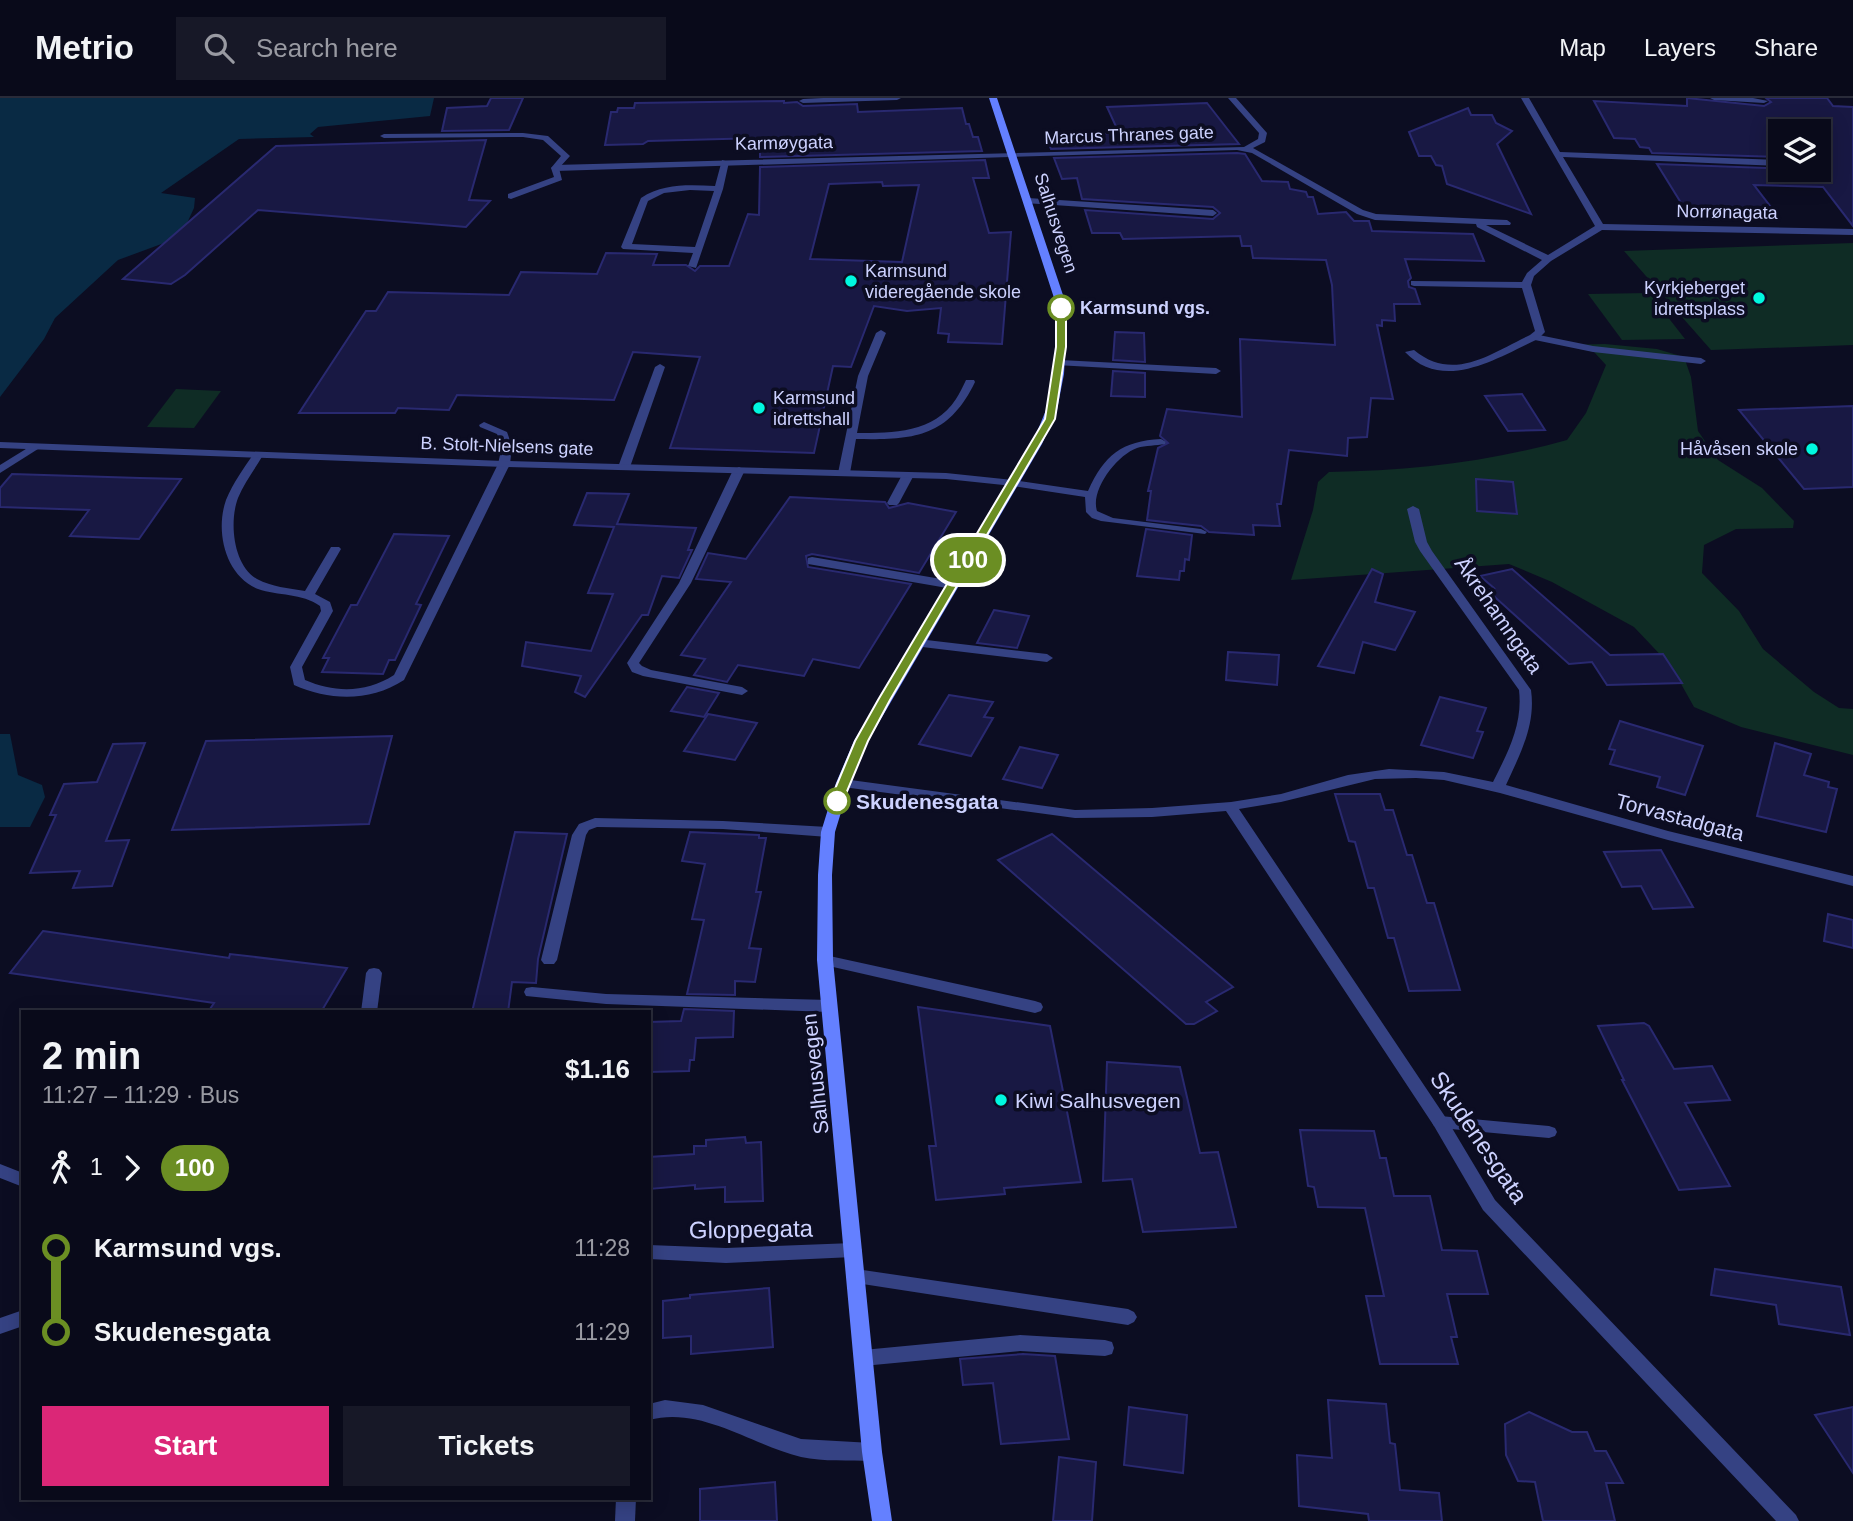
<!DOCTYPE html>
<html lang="en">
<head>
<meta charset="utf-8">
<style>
  :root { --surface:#090a1a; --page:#171827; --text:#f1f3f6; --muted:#999aa2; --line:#292b39; --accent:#db2777 }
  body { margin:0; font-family:Helvetica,sans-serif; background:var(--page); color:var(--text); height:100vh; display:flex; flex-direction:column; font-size:26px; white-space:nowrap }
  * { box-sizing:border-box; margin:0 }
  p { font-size:23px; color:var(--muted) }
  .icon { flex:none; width:38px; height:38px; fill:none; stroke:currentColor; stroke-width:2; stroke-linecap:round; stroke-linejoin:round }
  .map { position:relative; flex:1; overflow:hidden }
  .drawer { position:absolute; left:21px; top:912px; width:630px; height:490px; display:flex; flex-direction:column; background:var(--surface); border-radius:0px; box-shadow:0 4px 18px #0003,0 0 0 2px var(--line) }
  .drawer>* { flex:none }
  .badge { padding:0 14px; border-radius:23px; font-size:24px; line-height:46px }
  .fabs { position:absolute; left:1768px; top:21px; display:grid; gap:14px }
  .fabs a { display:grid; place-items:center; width:63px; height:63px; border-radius:0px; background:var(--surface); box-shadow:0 4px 18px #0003,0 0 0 2px var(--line); font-size:35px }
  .map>.badge { position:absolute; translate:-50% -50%; box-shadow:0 0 0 4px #fff }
  .legs { display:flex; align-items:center; gap:10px; height:77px; padding:0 21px; font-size:23px }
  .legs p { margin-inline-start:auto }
  .summary { display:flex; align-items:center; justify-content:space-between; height:119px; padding:0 21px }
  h1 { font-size:38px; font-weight:800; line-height:52px }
  .cta { display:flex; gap:14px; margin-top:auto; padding:14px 21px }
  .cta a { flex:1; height:80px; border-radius:0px; background:var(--accent); color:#fff; font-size:28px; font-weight:800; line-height:80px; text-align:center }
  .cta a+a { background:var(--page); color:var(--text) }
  ul { padding:0 21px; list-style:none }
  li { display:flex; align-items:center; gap:24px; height:84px; font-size:26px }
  li i { display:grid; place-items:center; width:10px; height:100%; margin:0 9px; background:currentColor }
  li i::after { content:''; width:18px; height:18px; margin:-9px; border:5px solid; border-radius:50%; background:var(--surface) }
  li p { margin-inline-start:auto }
  li:first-child i { background:linear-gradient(#0000 50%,currentColor 0) }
  li:last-child i { background:linear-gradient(currentColor 50%,#0000 0) }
  header { display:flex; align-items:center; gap:42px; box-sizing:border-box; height:98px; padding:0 35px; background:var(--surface); border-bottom:2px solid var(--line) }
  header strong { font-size:33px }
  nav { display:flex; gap:38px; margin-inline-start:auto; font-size:24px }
  .search { width:490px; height:63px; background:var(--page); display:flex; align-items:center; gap:18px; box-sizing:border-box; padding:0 24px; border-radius:0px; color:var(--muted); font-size:26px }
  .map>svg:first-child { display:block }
  .green { fill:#0f2c25 }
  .water { fill:#092a44 }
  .building { fill:#181843; stroke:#292970; stroke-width:2; fill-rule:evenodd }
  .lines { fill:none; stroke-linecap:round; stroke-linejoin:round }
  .service { fill:#354283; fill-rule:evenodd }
  .minor { fill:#354283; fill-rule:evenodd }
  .tertiary { fill:#354283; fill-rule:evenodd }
  .secondary { fill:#6480ff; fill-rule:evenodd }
  .line-1 { fill:#6b8e23; stroke:#fff; stroke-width:2 }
  .poi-dot { fill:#00f8df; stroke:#0c0d22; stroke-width:2.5 }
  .stop-1-dot { fill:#fff; stroke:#6b8e23; stroke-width:3.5 }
  .labels { text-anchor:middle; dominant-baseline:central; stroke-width:7; stroke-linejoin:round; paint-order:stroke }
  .far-street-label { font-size:18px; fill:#cdd2ff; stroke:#0c0d22 }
  .far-poi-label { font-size:18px; fill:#cdd2ff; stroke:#0c0d22; text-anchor:start }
  .far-stop-label { font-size:18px; font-weight:bold; fill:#cdd2ff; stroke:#0c0d22; text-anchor:start }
  .street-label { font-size:21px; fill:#cdd2ff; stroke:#0c0d22 }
  .stop-label { font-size:21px; font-weight:bold; fill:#cdd2ff; stroke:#0c0d22; text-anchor:start }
  .poi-label { font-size:21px; fill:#cdd2ff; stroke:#0c0d22; text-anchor:start }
  .near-street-label { font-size:24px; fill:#cdd2ff; stroke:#0c0d22 }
</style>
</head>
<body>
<header>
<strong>Metrio</strong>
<div class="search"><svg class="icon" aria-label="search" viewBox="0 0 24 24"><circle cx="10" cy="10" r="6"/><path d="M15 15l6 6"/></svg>Search here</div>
<nav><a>Map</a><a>Layers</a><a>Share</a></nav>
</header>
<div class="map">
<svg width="1853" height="1423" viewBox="0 0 1853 1423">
  <rect width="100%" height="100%" fill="#0c0d22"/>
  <g class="green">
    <path d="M1853,145V247L1711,252L1624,153Z"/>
    <path d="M1649,195L1685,241L1622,242L1588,196Z"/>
    <path d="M1605,246L1657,251L1684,259L1691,279L1698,333L1718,362L1762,390L1794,423L1793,430L1736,431L1704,447L1702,475L1739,513L1763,551L1814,594L1839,610L1853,611V657L1741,629L1694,609L1671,568L1634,529L1552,484L1509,466L1291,482L1313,412L1318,384L1329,374C1410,373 1489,364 1567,342L1586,315L1606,267L1594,254L1564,247Z"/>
    <path d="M176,291L221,293L194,330L147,329Z"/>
  </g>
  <g class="water">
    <path d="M0,0H434L430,18L318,29L310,36L314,39L239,41L161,95L195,100L194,110L188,123L175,141L118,162L55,220L44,241L0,299Z"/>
    <path d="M0,636H10L18,677L42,687L45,699L30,729H0Z"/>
  </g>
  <g class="building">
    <path d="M491,0H523L509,32L442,33L447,10L487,8Z"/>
    <path d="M1687,0L1764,8L1771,4L1766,0H1827L1833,8L1853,9V128L1823,89L1754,87L1777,117L1701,115L1697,109L1683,108L1657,66L1818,72V33H1780V59L1652,55L1649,50L1640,49L1635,41L1614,40L1594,3L1687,8Z"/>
    <path d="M784,3V5L797,4L803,8L857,6L858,14L962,10L966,26H969L973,39H978L982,53L760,59V40L648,43L643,46L605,47L611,14H617L618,10H634L635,5Z"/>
    <path d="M1207,5L1239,46L1051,51L1045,37L1119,35L1107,9Z"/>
    <path d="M1468,10L1471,17H1492L1496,25L1512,33L1497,46L1531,116L1447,86L1442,68L1436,67L1431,58H1419L1409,34Z"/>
    <path d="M486,42L469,102L490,103L466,129L258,112L185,177L171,186L123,181L276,48Z"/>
    <path d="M1237,55L1245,56L1262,83L1288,84L1290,91L1306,94L1308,99H1313L1318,116L1346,114L1354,123H1369L1372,133L1473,136L1484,163L1405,161L1411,180L1408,183L1409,189L1415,191L1420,206H1394L1395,223L1382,222V228L1377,227L1393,301L1371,300L1367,339L1348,340L1347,358L1289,352L1281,406H1277L1280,428L1253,427L1254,437L1209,434L1201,428L1147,422L1151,393H1148L1158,350L1168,345L1160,338L1167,311L1242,319L1240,241L1335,247L1332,187L1326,162L1253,160L1251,148H1242L1240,138L1123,141L1120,135H1092L1085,112L1213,121L1220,115L1213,109L1082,101L1077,80L1062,81L1054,60Z"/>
    <path d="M985,62L989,80H973L989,135L1011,134L1002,246L948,244L949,236L938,235L941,210L907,213L874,208L851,269L833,268L814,355L670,350L700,259L633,254L614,302L457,297L449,312L398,310L395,315H299L366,213H376L388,194L509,197L521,174L597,176L606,155L657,156L653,167H686L695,173L700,168H729L748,116L759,117L760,69ZM882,84L883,88L919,87L902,164L810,161L829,86Z"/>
    <path d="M1115,234L1144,235L1145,264L1113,262Z"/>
    <path d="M1113,273L1145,275V299L1111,298Z"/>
    <path d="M1522,296L1545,332L1508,333L1485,298Z"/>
    <path d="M1853,308V389L1804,391L1739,312Z"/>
    <path d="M12,376L140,380L181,381L139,441L70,438L89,412L0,409V390Z"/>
    <path d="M1476,381L1513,384L1517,416L1477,413Z"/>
    <path d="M587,395L629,396L617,426L696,430L688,452H692L679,480L662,478L648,517H642L585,599L575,594L581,578L522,568L526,544L591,553L613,496L588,495L614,429L574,427Z"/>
    <path d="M790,399L885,404L889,410L908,405L956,414L919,475L812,456L806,458L808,469L911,486L859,570L813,561L804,578L738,567L727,584L694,577L705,561L681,557L731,484L696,481L708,455L746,461Z"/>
    <path d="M1146,431L1192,437L1189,462L1185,461L1184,473H1180L1179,482L1137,478Z"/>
    <path d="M394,436L449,438L416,506L421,507L395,562H389L383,576L322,574L329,560H323L351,507H357Z"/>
    <path d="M1372,471L1383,476L1375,504L1415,514L1395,552L1363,544L1354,575L1318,568Z"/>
    <path d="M1512,471L1610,557L1663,556L1682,585L1607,587L1592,564L1569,566L1487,492L1494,490L1480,478Z"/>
    <path d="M994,512L1029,518L1017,550L977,545Z"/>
    <path d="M1228,554L1279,557L1277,587L1226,582Z"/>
    <path d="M687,589L719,595L704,619L671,613Z"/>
    <path d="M949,597L993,604L984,619L993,620L971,658L919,646Z"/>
    <path d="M1440,599L1486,610L1477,633L1483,634L1473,660L1421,647Z"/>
    <path d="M708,616L757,625L735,662L684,653Z"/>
    <path d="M1620,623L1703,648L1685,697L1657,689L1660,679L1610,666L1615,652L1609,651Z"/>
    <path d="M392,638L369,726L172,732L206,643Z"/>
    <path d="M145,645L106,743L129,742L112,788L73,790L80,773L30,775L56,717H50L64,686L97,684L113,646Z"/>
    <path d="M1775,645L1811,656L1804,677L1829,684L1828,689L1837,691L1826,734L1757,718Z"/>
    <path d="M1020,649L1058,657L1042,690L1003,681Z"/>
    <path d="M1335,696H1380L1385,712H1393L1407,757H1412L1427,805H1434L1460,892L1409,893L1394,840H1388L1374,790H1368L1355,744L1349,743Z"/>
    <path d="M515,734L567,736L538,861L536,885L512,884L508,914H472Z"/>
    <path d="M690,734L759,737V740H766L756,794H761L749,850L761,851L755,884L735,883V897L687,896L704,822L692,821L705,766L682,763Z"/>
    <path d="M1052,736L1233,889L1206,904L1217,913L1194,926H1186L998,762Z"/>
    <path d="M1661,752L1693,809L1653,811L1641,788L1622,789L1604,754Z"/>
    <path d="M1828,816L1853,822V850L1824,843Z"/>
    <path d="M43,833L229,860L230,856L347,870L321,914H208L214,905L10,875Z"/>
    <path d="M918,909L1050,928L1081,1084L1004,1090L1005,1096L936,1102L929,1048H936Z"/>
    <path d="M684,911L734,913L733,939L696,940L694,962H690L689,973L649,974V924L681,923Z"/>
    <path d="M1644,925L1649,928L1674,971L1712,968L1730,1002L1685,1005L1730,1088L1679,1092L1622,982H1624L1598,928Z"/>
    <path d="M1107,964L1180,969L1200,1055L1218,1054L1236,1129L1143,1134L1132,1081L1103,1083Z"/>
    <path d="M1300,1032L1374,1033L1380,1060H1386L1394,1098H1430L1442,1152L1477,1153L1488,1196H1447L1457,1239H1451L1458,1266H1380L1366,1198H1384L1365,1110L1318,1109L1314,1089L1308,1088Z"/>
    <path d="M745,1039L746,1045L761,1044L763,1103L725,1104V1089L695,1091V1087L649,1091V1059L694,1056V1048H706V1042Z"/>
    <path d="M1715,1171L1841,1189L1850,1237L1779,1226L1776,1207L1711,1197Z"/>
    <path d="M769,1190L773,1249L691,1256V1238L663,1240V1203L690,1200V1197Z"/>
    <path d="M1023,1256L1055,1258L1069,1341L1001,1346L993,1285L963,1287L960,1261Z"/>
    <path d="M1328,1302L1386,1306L1390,1345L1395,1346L1400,1392L1439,1395L1442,1423H1369L1368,1416L1299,1408L1297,1357L1332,1360Z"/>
    <path d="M1129,1309L1187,1317L1183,1375L1124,1367Z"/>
    <path d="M1853,1309V1375L1815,1317Z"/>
    <path d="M1529,1314L1572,1334H1587L1595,1353H1606L1623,1385H1606L1615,1423H1543L1535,1384L1518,1383L1506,1357L1505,1326Z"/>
    <path d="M1059,1359L1096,1364L1092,1423H1053Z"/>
    <path d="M775,1384L777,1423H700V1391Z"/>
  </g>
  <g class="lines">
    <g class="service">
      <path d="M823,0H901L897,2L803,5L799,3L803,1Z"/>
      <path d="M523,35L548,38L570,58L559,70L562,82L511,101L508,100V96L554,79L551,70L561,58L543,42L523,39L384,40L380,38L384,36Z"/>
      <path d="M722,62L729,64L723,91L696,170L688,168L693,155L623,151L621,149L641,100C664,85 689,87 715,88ZM690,92L714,93L695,149L632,146L648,103L664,95Z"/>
      <path d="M1028,100L1213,112L1217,115L1213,118L1025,105L1024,103Z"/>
      <path d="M881,232L886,235L868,278L857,335C893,335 934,335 956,301C960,295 963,288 966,282H974L975,284C948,340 913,342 856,341L850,375L844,378L840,377L838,375L858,278L876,235Z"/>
      <path d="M1534,236L1593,248L1701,260L1706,263L1701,266L1593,254L1530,241L1529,239Z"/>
      <path d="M660,266L665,269L630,369L628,371H620L618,369L655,269Z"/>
      <path d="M484,324L507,334L512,348L510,366L404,582C370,604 330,603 294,587L290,569L321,513L320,508C302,495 278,498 258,491C225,478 215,433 226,402C233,385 244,370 254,355H262L263,357C255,371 244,385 238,400C229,424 233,467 257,481C272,489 288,490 305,493L331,449H339L341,451L315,496L330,504L333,513L302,569L305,582C335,595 366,595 394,577L498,366L502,348L497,336L480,329L479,327Z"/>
      <path d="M34,346L39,349L38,351L0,375V367Z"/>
      <path d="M595,720L723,723L828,729L835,734L828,739L723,731L597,729L589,732L586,737L557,862L554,866H544L541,862L572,737L579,726Z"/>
      <path d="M825,857L1035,903L1041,905L1043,909L1041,913L1035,915L820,866L817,862L820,858Z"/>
      <path d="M374,870L379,871L382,875L377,914H361L366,875L369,871Z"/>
      <path d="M532,889L606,896L829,902L835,904L837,908L835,912L829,914L606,906L526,898L524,894L526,890Z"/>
      <path d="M1440,1018L1549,1028L1555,1030L1557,1034L1555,1038L1549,1040L1440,1030L1434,1028L1432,1024L1434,1020Z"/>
      <path d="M0,1066L23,1075V1089L0,1080Z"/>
      <path d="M856,1171L1128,1211L1134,1214L1137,1219L1134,1224L1128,1227L856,1185L850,1183L847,1178L850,1173Z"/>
      <path d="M1020,1237L1105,1242L1112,1244L1114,1250L1112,1256L1105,1258L1020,1253L863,1268L856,1266L854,1260L856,1254L863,1252Z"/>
      <path d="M665,1302L703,1307L801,1341L872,1345L879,1348L882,1354L879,1360L872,1363C849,1362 824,1364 801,1359C751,1347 702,1308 649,1322V1306Z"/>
      <path d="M616,1400H636L635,1423H615Z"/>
    </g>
    <g class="minor">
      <path d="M1228,0H1236L1267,35L1265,44L1253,50L1363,112L1376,116L1507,122L1511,125L1510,127H1486L1548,157L1595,128L1521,0H1529L1560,54L1780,62V68L1563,59L1603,126L1853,131V137L1602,132L1551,163L1534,178L1531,187L1545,234L1538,241C1497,260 1444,295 1405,254L1414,252C1454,285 1491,255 1530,237L1535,233L1522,190L1414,188L1411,187V183L1522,184L1527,175L1542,162L1477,129L1476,126L1375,122L1357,116L1252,55L1237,52L555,73L551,70L555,67L1244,49L1258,41L1259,35Z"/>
      <path d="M1710,0H1753L1768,3L1764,5L1714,2Z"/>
      <path d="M1060,262L1216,270L1221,273L1216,276L1056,267L1055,265Z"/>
      <path d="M1161,341L1166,344L1165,346C1156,348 1146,347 1137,350C1117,357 1090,392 1097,413L1113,420L1201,431L1207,434L1205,436L1101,423L1092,420L1086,414L1085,399L1013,388L1007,385L1013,382L1088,393C1104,357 1122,343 1161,341Z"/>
      <path d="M739,369L745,372L691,485L639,565L642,568L651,572L742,589L748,593L742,597L643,578L632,574L627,565L679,485L733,372Z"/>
      <path d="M908,374L914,377L899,405L897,407H889L887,405L902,377Z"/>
      <path d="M1413,408L1419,411L1427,444L1432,453L1531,592C1536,627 1520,656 1506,687L1668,733L1853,778V788L1668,742L1500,695L1444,682L1416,680L1375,681L1281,704L1239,711L1446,1020L1495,1102L1796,1417L1799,1423H1776L1483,1112L1434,1028L1226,713L1152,719L1075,720L843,689L836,685L843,681L1075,712L1152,710L1231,704L1281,696L1348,677L1389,671L1444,674L1493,684C1508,654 1523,626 1519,592L1420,453L1415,444L1407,411Z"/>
      <path d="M812,459L953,483L959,487L953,491L808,466V460Z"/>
      <path d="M918,541L1047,556L1053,560L1047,564L914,548L912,545L914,542Z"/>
      <path d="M853,1145L859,1147L862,1152L859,1157L853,1159L726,1165L649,1161V1147L726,1150Z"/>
      <path d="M23,1212V1228L0,1236V1220Z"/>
    </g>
    <path class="tertiary" d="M0,344L504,363L946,375L1013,382L1019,385L1013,388L946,381L504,369L0,350Z"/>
    <path class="secondary" d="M989,0H997L1065,203L1066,240L1064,276L1057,312L1042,346L868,643L850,685L835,734L832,777L833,862L882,1354L892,1423H872L862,1354L817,862L818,777L821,734L836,685L854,643L1032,346L1046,312L1054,276L1057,240L1055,203Z"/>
  </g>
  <path class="line-1" d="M1061,207L1066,210V249L1055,321L890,602L868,643L843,703L837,707L832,706L830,703L855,643L878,602L1045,321L1056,249V210Z"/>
  <g class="poi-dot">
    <circle cx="851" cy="183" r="7"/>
    <circle cx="1759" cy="200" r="7"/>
    <circle cx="759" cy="310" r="7"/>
    <circle cx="1812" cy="351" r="7"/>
    <circle cx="1001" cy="1002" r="7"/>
  </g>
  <g class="stop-1-dot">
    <circle cx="1061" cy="210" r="12"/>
    <circle cx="837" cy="703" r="12"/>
  </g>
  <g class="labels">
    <g class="far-street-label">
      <text transform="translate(1129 37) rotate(-2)">Marcus Thranes gate</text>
      <text transform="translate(784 45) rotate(-1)">Karmøygata</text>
      <text transform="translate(1727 114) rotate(1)">Norrønagata</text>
      <text transform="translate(1056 125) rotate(72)">Salhusvegen</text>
      <text transform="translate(507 348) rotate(2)">B. Stolt-Nielsens gate</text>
    </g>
    <g class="far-poi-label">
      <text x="865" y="173">Karmsund<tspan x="865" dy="21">videregående skole</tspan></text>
      <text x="1745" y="190" text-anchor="end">Kyrkjeberget<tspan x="1745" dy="21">idrettsplass</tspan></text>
      <text x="773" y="300">Karmsund<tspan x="773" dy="21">idrettshall</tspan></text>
      <text x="1798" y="351" text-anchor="end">Håvåsen skole</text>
    </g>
    <g class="far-stop-label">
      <text x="1080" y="210">Karmsund vgs.</text>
    </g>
    <g class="street-label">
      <text transform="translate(1499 517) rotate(55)">Åkrehamngata</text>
      <text transform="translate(1680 719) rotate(15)">Torvastadgata</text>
      <text transform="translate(815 976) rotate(-96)">Salhusvegen</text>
    </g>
    <g class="stop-label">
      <text x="856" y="703">Skudenesgata</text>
    </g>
    <g class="poi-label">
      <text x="1015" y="1002">Kiwi Salhusvegen</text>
    </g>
    <g class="near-street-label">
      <text transform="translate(1479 1039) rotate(56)">Skudenesgata</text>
      <text transform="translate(751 1131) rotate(-1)">Gloppegata</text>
    </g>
  </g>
</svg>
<div class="fabs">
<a><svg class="icon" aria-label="layers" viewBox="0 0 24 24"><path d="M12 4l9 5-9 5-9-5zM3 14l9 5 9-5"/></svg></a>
</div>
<b class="badge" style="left:968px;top:462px;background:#6b8e23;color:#fff">100</b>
<section class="drawer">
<div class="summary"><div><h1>2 min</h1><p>11:27 – 11:29 · Bus</p></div><b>$1.16</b></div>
<div class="legs"><svg class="icon" aria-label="walk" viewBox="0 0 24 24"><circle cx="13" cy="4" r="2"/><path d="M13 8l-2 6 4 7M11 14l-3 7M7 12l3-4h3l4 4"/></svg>1<svg class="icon" aria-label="forward" viewBox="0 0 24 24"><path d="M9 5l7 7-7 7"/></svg><b class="badge" style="background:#6b8e23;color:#fff">100</b></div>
<ul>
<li><i style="color:#6b8e23"></i><b>Karmsund vgs.</b><p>11:28</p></li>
<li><i style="color:#6b8e23"></i><b>Skudenesgata</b><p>11:29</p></li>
</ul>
<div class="cta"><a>Start</a><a>Tickets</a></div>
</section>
</div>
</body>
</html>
